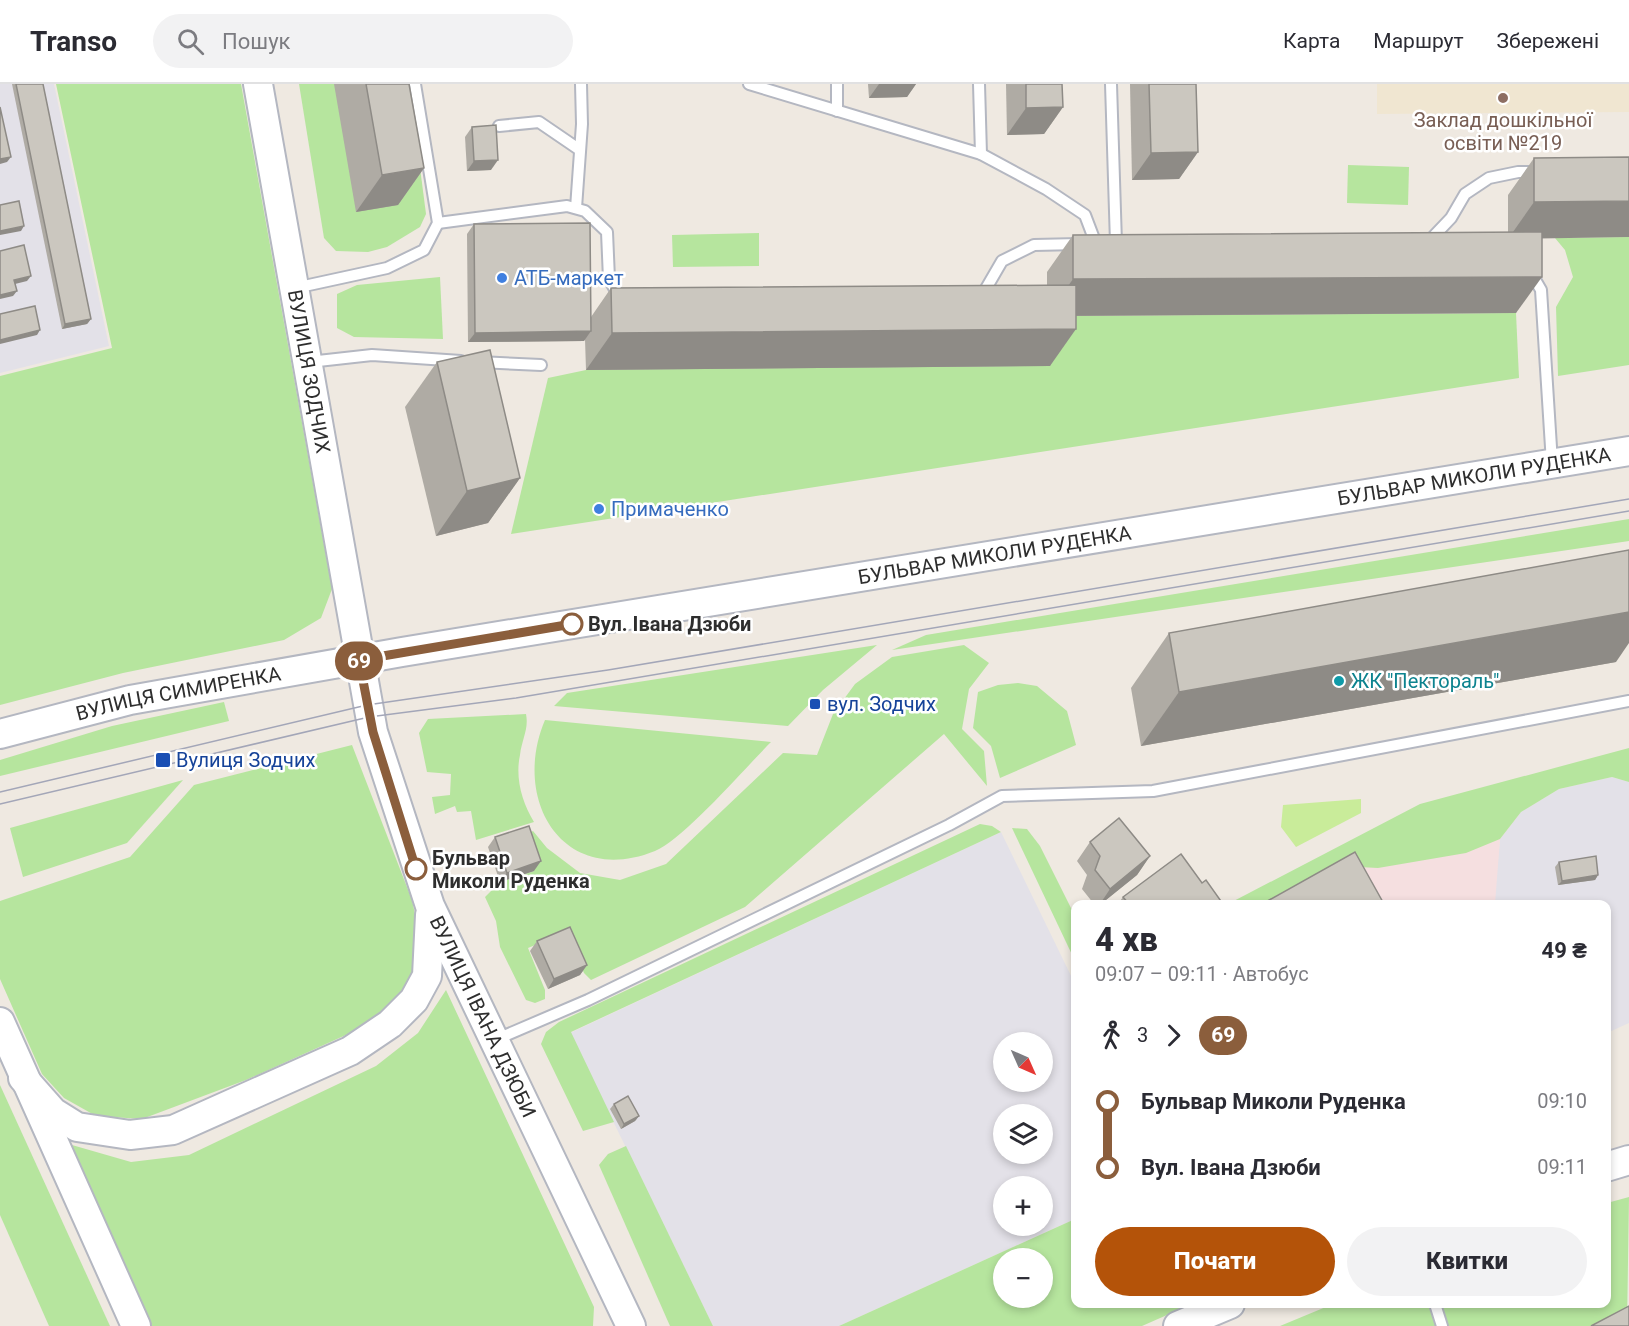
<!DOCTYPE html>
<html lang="uk">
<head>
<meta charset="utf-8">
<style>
  :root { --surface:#fff; --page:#f2f2f3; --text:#2b2b33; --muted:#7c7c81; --line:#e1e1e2; --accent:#b45309 }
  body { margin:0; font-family:Roboto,sans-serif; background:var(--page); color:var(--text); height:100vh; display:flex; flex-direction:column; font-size:22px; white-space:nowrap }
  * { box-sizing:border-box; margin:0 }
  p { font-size:20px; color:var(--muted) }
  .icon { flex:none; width:33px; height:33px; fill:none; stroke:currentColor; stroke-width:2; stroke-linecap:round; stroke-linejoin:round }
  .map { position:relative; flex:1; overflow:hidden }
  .sheet { position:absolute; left:1071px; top:816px; width:540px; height:408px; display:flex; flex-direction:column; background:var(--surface); border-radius:12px; box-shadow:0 3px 9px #0003 }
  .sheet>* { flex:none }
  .badge { padding:0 12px; border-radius:20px; font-size:21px; line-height:39px }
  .needle { width:39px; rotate:135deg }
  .fabs { position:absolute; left:993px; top:948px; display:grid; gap:12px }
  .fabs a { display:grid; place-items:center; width:60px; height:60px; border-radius:50%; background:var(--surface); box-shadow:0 3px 9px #0003; font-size:30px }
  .map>.badge { position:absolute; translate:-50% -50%; box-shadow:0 0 0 3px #fff }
  .legs { display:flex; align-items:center; gap:9px; height:66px; padding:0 24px; font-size:20px }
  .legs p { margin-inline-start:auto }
  .summary { display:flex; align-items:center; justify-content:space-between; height:102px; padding:0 24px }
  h1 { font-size:33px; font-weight:800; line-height:45px }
  .primary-button { display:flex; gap:12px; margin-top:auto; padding:12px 24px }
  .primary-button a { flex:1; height:69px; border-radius:36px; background:var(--accent); color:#fff; font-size:24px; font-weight:800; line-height:69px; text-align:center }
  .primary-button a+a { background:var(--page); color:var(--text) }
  ul { padding:0 24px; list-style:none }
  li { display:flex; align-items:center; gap:21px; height:66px; font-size:22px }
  li i { display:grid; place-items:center; width:9px; height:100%; margin:0 8px; background:currentColor }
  li i::after { content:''; width:15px; height:15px; margin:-8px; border:4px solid; border-radius:50%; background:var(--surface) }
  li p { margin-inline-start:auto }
  li:first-child i { background:linear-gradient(#0000 50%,currentColor 0) }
  li:last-child i { background:linear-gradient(currentColor 50%,#0000 0) }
  header { display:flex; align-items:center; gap:36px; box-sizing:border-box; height:84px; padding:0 30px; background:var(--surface); border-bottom:2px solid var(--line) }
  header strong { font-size:28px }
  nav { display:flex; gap:33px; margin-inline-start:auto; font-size:21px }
  .search { width:420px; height:54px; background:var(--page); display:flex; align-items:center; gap:15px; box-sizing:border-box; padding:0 21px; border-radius:33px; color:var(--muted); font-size:22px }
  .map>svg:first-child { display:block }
  .industrial { fill:#e3e1e8; fill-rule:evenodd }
  .education { fill:#f0e6d1 }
  .medical { fill:#f5dfe0 }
  .green { fill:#b6e59e; fill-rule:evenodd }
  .pitch { fill:#c9ec9a }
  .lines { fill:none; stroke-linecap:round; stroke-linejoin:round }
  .lane-casing { stroke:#b4b7c1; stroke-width:14 }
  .secondary-casing { stroke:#b4b7c1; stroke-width:32 }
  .lane { stroke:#fff; stroke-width:10 }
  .secondary { stroke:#fff; stroke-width:28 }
  .tram { stroke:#a3a6b8; stroke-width:1.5 }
  .wall { fill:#afaba4 }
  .shaded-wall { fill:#8e8b86 }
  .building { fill:#cbc7bf; stroke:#8e8b86; stroke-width:1.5 }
  .line-1-casing { stroke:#fff; stroke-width:14 }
  .line-1 { stroke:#8b5e3c; stroke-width:9 }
  .education-dot { fill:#8d6e63; stroke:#fff; stroke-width:2 }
  .shop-dot { fill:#3f7fe0; stroke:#fff; stroke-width:2 }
  .stop-1-dot { fill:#fff; stroke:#8b5e3c; stroke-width:3 }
  .culture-dot { fill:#0f9aa8; stroke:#fff; stroke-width:2 }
  .transit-dot { fill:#1a4fb4; stroke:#fff; stroke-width:2 }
  .labels { text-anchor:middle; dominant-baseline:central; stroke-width:5; stroke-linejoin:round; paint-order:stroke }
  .education-label { font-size:20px; fill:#785e54; stroke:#fff }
  .shop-label { font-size:20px; fill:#366cbe; stroke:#fff; text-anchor:start }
  .street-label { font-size:20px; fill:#2e2e2e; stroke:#fff }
  .stop-label { font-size:20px; font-weight:bold; fill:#2e2e2e; stroke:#fff; text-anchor:start }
  .culture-label { font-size:20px; fill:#0d838f; stroke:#fff; text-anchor:start }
  .transit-label { font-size:20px; fill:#164399; stroke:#fff; text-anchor:start }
</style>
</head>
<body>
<header>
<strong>Transo</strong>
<div class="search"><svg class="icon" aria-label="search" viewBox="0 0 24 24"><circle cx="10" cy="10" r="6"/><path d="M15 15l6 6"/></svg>Пошук</div>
<nav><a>Карта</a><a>Маршрут</a><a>Збережені</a></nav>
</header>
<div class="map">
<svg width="1629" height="1242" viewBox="0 0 1629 1242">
  <rect width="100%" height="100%" fill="#efe9e1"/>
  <g class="industrial">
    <path d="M0,0H54L109,262L0,289Z"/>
    <path d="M1612,693L1629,698V939L1607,949L1606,820H1495V808L1500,755L1521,728L1559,705Z"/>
    <path d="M1001,748L1075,900V1135L839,1242H713L570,949ZM1004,958H1042V998H1004ZM1004,1030H1042V1070H1004ZM1004,1102H1042V1142H1004Z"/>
  </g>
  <path class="education" d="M1377,0H1629V28L1377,30Z"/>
  <path class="medical" d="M1521,728L1500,755L1495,820H1279L1340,784Z"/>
  <g class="green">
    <path d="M56,0H241L332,505L321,534L284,556L123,589L0,621V292L112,264Z"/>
    <path d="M299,0H334L419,76L426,130L420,143L387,163L368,168L336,167L324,154Z"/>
    <path d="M1348,81L1409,83L1408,121L1347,119Z"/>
    <path d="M759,149V182L673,183L672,151Z"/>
    <path d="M1629,153V281L1558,292L1556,223L1573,193L1565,166L1555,154Z"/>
    <path d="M440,193L443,255L354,253L337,244V210L357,201Z"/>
    <path d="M1516,229L1519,294L511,450L548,294L586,286L1047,232Z"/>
    <path d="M1629,435V457L892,566L926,551Z"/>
    <path d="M877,561L823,606L788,642L554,622L567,609Z"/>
    <path d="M964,561L989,579L969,605L962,645L984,667L987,702L944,650L745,823L591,896L584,889L566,848L528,864L545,906V915L535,919L526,916L500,863L496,837L485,813L500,798L534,787L522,752L533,747L547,764L580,789L620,796L666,780L783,669L817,671L833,630L855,600L892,573Z"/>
    <path d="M1018,599L1037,602L1067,627L1076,661L1000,694L991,662L973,644L978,608L998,601Z"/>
    <path d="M224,618L229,637L0,692V676L112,642Z"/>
    <path d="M526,630C529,645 522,655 520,671C515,694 522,718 534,738L476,756L471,727L457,728L455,722L435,730L432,713L450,711L451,690L427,688L419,649L428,635Z"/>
    <path d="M545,636L771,658C745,684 684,755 655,767C563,804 511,716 545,636Z"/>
    <path d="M352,661L412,816L422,863L408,906L368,941L246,996L142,1035L96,1032L64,1014L42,990L0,895V817L130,773L194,701Z"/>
    <path d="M1629,664V698L1612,693L1559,705L1521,728L1500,755L1466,769L1378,784L1340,782L1274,820H1228L1420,720Z"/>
    <path d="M183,696L127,759L23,793L10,744Z"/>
    <path d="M980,740L992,742L1001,748L571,948L614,1038L583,1047L541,960L546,948L559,938Z"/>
    <path d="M1012,744L1027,745L1040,762L1075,832V877Z"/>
    <path d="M446,906L594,1223L593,1242H152L65,1059L131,1078L189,1071L376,982L418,949Z"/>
    <path d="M0,1001L110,1242H49L0,1131Z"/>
    <path d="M626,1062L713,1242H670L599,1081L608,1070Z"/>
    <path d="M1629,1113L1627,1242H1280L1333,1220H1606L1607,1119Z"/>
    <path d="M1075,1135L1076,1220H1192L1142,1242H839ZM1004,1174H1042V1214H1004Z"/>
  </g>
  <path class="pitch" d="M1361,715V729L1296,763L1281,743L1283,721Z"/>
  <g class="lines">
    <defs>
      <g id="lane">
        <path d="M749,0L981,70L1046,105L1085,131L1096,160"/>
        <path d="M837,0V27"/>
        <path d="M979,0L981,70"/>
        <path d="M1111,0L1116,159"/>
        <path d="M499,42L539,38L580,66"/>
        <path d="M576,124L582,40L581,0"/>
        <path d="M438,139L567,122L585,127L607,148L609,195L620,214"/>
        <path d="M1431,155L1451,134L1465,110L1489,94L1518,88H1538"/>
        <path d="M1530,187L1541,206L1552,379"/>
        <path d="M295,204L387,184L424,166L438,139L415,0"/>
        <path d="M979,209L984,208L1002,177L1034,161L1079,160"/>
        <path d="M309,278L372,271L461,277"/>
        <path d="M479,278L541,281"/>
        <path d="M497,955L588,916L949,741L1002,712L1153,707L1629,617"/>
        <path d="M1435,1220L1442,1242"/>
      </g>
      <g id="secondary">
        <path id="s1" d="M258,0L373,648L430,822L631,1242"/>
        <path id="s2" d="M0,650L130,616L402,568L1629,367"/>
        <path d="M0,938L136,1242"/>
        <path d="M23,994L53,1028L77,1043L130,1051L173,1046L350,967L390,940L414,916L427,892L430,831"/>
        <path d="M1606,1083L1629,1076"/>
        <path d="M1178,1242L1230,1220"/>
      </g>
    </defs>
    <use href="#lane" class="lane-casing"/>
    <use href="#secondary" class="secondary-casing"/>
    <use href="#lane" class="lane"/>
    <use href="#secondary" class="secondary"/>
    <g class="tram">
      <path d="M0,708L367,621L608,586L1629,415"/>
      <path d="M0,720L369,633L516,614L1629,427"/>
    </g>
  </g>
  <g class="wall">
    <path d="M12,0H43L91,235L87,240L62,245Z"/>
    <path d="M334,0H409L424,84L398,121L356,128Z"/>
    <path d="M868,0H916L907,13L869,14Z"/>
    <path d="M1006,0H1062L1063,23L1044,50L1007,51Z"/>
    <path d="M1130,0H1196L1198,68L1179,95L1132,96Z"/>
    <path d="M472,43L491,86L467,87L465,53Z"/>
    <path d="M1534,74L1542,154L1516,229L1076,232L1050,282L586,286L585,255L584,257L468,258L467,150L474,140L591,233L611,204L1047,201V188L1073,151L1508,149V111Z"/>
    <path d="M437,278L520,394L488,439L436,452L405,323Z"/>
    <path d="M1169,549L1616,578L1141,662L1131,604Z"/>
    <path d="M495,753L534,787L500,798L488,763Z"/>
    <path d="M1090,758L1150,772L1137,791L1101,820H1094L1082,805L1087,791L1077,777Z"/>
    <path d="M1559,778L1598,791L1595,796L1558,801L1555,783Z"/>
    <path d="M1202,799L1223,820H1118L1123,813Z"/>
    <path d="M537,857L587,881L580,891L548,905L530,867Z"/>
    <path d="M614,1020L639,1032L635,1037L621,1045L610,1025Z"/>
  </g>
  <g class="shaded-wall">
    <path d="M879,0H916L907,13L869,14Z"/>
    <path d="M1063,23L1044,50L1007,51L1026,24Z"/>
    <path d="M1198,68L1179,95L1132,96L1151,69Z"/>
    <path d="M11,73L7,78L0,80V75Z"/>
    <path d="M498,76L491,86L467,87L474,77Z"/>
    <path d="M424,84L398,121L356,128L382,91Z"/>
    <path d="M1629,117V153L1508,155L1534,118Z"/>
    <path d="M24,142L21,147L0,151V147Z"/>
    <path d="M31,192L27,197L11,201L14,196Z"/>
    <path d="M1542,193L1516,229L1047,232L1073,195Z"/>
    <path d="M17,207L13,212L0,215V211Z"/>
    <path d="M91,235L87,240L62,245L65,240Z"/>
    <path d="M1076,245L1050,282L586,286L612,249Z"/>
    <path d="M40,246L37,251L0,260V256Z"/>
    <path d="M591,247L584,257L468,258L475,249Z"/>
    <path d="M520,394L488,439L436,452L467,407Z"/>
    <path d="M1629,528V559L1616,578L1141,662L1179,608Z"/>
    <path d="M1150,772L1137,791L1101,820H1100L1110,805Z"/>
    <path d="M541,777L534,787L500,798L507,789Z"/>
    <path d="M1598,791L1595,796L1558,801L1562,797Z"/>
    <path d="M587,881L580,891L548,905L554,895Z"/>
    <path d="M639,1032L635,1037L621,1045L624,1040Z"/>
  </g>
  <g class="building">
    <path d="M16,0H43L91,235L65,240Z"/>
    <path d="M366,0H409L424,84L382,91Z"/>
    <path d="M1026,0H1062L1063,23L1026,24Z"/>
    <path d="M1149,0H1196L1198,68L1151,69Z"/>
    <path d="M0,23L11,73L0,75Z"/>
    <path d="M496,41L498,76L474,77L472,43Z"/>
    <path d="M1629,73V117L1534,118V74Z"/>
    <path d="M19,117L24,142L0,147V121Z"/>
    <path d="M590,139L591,247L475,249L474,140Z"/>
    <path d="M1542,148V193L1073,195V151Z"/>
    <path d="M24,161L31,192L14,196L17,207L0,211V167Z"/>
    <path d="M1076,201V245L612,249L611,204Z"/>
    <path d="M35,222L40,246L0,256V230Z"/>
    <path d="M490,266L520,394L467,407L437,278Z"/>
    <path d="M1629,466V528L1179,608L1169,549Z"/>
    <path d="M1119,734L1150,772L1110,805L1095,786L1100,772L1090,758Z"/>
    <path d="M529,742L541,777L507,789L495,753Z"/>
    <path d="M1355,768L1384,820H1262Z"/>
    <path d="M1181,770L1202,799L1206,796L1223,820H1129L1123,813Z"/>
    <path d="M1596,772L1598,791L1562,797L1559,778Z"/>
    <path d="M570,843L587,881L554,895L537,857Z"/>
    <path d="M628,1012L639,1032L624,1040L614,1020Z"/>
    <path d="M1629,1222V1242H1591Z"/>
  </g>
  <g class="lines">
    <defs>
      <path id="line-1" d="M416,785L373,648L359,576L572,540"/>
    </defs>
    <use href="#line-1" class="line-1-casing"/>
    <use href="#line-1" class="line-1"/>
  </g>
  <circle class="education-dot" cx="1503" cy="14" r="6"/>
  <g class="shop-dot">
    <circle cx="502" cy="194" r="6"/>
    <circle cx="599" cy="425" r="6"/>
  </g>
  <g class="stop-1-dot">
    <circle cx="572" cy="540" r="10"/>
    <circle cx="416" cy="785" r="10"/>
  </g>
  <circle class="culture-dot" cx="1339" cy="597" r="6"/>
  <g class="transit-dot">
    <rect x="809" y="614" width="12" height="12" rx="3"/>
    <rect x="155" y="668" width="16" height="16" rx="3"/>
  </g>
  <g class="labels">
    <g class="education-label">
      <text x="1503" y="36">Заклад дошкільної<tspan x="1503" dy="23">освіти №219</tspan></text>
    </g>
    <g class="shop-label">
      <text x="514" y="194">АТБ-маркет</text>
      <text x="611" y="425">Примаченко</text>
    </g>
    <g class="street-label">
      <text stroke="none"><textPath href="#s1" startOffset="292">ВУЛИЦЯ ЗОДЧИХ</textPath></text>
      <text stroke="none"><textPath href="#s2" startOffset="1497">БУЛЬВАР МИКОЛИ РУДЕНКА</textPath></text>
      <text stroke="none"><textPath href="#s2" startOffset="1011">БУЛЬВАР МИКОЛИ РУДЕНКА</textPath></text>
      <text stroke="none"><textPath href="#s2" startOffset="183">ВУЛИЦЯ СИМИРЕНКА</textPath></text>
      <text stroke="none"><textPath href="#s1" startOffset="964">ВУЛИЦЯ ІВАНА ДЗЮБИ</textPath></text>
    </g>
    <g class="stop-label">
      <text x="588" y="540">Вул. Івана Дзюби</text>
      <text x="432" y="774">Бульвар<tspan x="432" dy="23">Миколи Руденка</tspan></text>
    </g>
    <g class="culture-label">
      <text x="1351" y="597">ЖК "Пектораль"</text>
    </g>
    <g class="transit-label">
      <text x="827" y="620">вул. Зодчих</text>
      <text x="176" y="676">Вулиця Зодчих</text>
    </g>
  </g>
</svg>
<div class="fabs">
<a><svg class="needle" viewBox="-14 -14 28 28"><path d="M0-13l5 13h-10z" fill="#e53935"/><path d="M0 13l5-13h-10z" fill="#7c7c81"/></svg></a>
<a><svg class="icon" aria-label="layers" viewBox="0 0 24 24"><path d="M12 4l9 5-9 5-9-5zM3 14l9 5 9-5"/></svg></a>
<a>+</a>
<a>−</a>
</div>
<b class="badge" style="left:359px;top:577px;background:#8b5e3c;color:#fff">69</b>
<section class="sheet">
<div class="summary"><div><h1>4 хв</h1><p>09:07 – 09:11 · Автобус</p></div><b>49 ₴</b></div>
<div class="legs"><svg class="icon" aria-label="walk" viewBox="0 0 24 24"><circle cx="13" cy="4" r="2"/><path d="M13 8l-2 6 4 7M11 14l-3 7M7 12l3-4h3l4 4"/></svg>3<svg class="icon" aria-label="forward" viewBox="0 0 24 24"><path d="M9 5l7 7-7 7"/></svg><b class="badge" style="background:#8b5e3c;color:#fff">69</b></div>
<ul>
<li><i style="color:#8b5e3c"></i><b>Бульвар Миколи Руденка</b><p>09:10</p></li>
<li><i style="color:#8b5e3c"></i><b>Вул. Івана Дзюби</b><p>09:11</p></li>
</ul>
<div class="primary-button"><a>Почати</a><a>Квитки</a></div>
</section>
</div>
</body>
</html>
